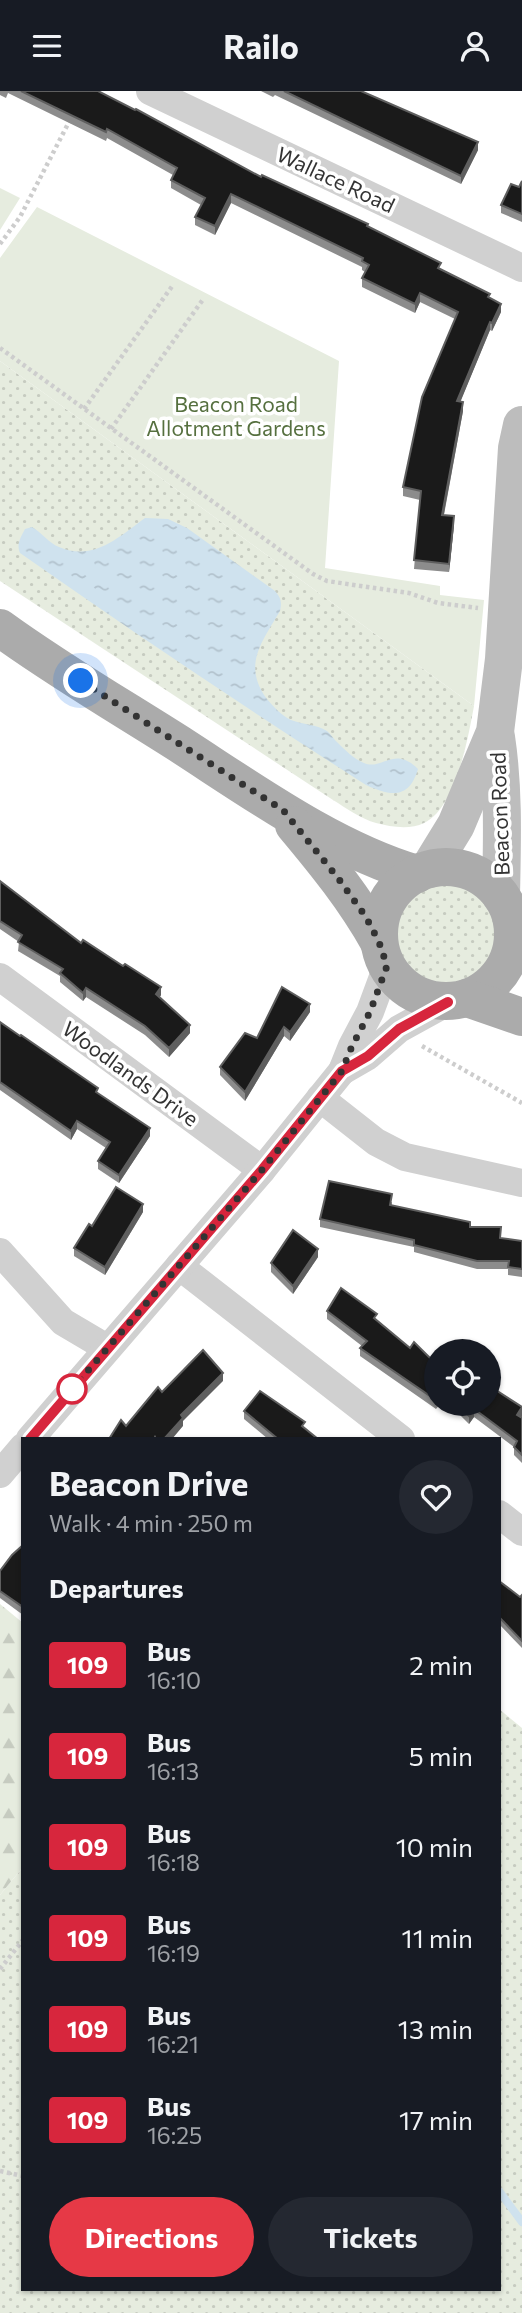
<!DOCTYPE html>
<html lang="en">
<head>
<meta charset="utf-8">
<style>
  :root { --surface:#171b24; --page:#242831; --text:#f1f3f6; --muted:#9ea1a6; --accent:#e63946 }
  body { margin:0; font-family:Commissioner,sans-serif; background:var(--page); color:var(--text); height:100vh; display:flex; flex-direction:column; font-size:26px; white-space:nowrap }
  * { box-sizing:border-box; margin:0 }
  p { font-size:23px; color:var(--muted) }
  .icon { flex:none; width:38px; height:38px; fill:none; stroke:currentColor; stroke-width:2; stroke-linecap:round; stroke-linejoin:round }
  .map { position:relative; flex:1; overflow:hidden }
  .sheet { position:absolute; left:21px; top:1346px; width:480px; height:854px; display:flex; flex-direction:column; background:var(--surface); border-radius:0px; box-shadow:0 2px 5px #0004 }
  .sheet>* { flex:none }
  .badge { padding:0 14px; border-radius:5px; font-size:24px; line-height:46px }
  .buttons { position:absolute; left:424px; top:1248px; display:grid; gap:14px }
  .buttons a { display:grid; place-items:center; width:77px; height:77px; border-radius:50%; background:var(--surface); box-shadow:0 2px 5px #0004; font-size:35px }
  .you { position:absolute; width:35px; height:35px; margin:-18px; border:5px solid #fff; border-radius:50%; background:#1a73e8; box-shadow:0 0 0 10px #1a73e833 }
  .map>.badge { position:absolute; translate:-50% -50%; box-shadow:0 0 0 4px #fff }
  h2 { padding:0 28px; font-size:26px; line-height:63px }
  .round { display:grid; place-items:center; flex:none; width:74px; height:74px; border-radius:37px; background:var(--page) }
  .overview { display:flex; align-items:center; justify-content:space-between; height:119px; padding:0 28px }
  h1 { font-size:33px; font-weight:700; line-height:52px }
  .button { display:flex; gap:14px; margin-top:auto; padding:14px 28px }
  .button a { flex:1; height:80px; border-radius:42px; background:var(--accent); color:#fff; font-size:28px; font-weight:700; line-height:80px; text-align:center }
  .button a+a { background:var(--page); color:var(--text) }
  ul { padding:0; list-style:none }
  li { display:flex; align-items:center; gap:21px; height:91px; padding:0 28px }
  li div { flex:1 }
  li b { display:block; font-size:26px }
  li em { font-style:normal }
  li .badge { min-width:77px; font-weight:700; text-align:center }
  header { display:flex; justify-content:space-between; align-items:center; height:91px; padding:0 28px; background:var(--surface); font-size:32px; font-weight:700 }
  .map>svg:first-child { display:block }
  .grass { fill:url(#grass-dots) }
  .forest { fill:url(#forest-firs) }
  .green { fill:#e6ecdf }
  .water { fill:url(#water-ripples) }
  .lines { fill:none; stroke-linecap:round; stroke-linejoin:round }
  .stream { stroke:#cfe2ee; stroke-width:8 }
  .path { stroke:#cdcdcd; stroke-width:4.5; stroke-dasharray:3.5 3.5; stroke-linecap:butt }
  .street { stroke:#d0d0d0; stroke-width:28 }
  .secondary { stroke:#bdbdbd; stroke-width:38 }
  .primary { stroke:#ababab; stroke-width:38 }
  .wall { fill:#8c8c8c }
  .shaded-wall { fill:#5f5f5f }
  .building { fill:#1a1a1a; stroke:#5f5f5f; stroke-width:2 }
  .line-casing { stroke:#fff; stroke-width:16 }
  .line { stroke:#d7263d; stroke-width:10 }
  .walk { stroke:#333; stroke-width:7; stroke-dasharray:0 12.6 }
  .stop-dot { fill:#fff; stroke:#d7263d; stroke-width:3.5 }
  .labels { text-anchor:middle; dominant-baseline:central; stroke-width:7; stroke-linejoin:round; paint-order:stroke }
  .street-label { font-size:21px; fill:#333; stroke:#fff }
  .park-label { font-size:21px; fill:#56703f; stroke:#fff }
</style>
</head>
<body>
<header><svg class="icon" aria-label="menu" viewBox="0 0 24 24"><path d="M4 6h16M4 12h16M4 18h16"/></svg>Railo<svg class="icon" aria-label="person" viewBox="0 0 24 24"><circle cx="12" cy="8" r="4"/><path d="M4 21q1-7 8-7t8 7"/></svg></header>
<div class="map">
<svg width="522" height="2222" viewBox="0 0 522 2222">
  <defs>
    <pattern id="grass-dots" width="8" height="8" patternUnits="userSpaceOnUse" patternTransform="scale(1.75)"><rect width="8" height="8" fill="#e6ecdf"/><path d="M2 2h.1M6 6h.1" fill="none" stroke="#c6cbc0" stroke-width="1.8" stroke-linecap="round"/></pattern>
    <pattern id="forest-firs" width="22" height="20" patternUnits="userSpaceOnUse" patternTransform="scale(1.75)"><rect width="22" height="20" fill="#e6ecdf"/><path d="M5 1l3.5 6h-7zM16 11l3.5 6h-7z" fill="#c6cbc0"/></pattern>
    <pattern id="water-ripples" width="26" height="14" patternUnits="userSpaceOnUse" patternTransform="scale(1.75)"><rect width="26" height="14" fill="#cfe2ee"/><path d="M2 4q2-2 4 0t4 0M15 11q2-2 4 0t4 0" fill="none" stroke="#b2c2cd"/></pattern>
  </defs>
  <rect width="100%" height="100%" fill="#fff"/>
  <g class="grass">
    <path d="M0,270L474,615C468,647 456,717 424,732C410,739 391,736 376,732C361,728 346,717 333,709L0,490Z"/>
    <circle cx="446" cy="843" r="49"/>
    <path d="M499,1618L522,1637V2222H0V1804L23,1776V2198H499Z"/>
  </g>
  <path class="forest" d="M0,1513L23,1532V1776L0,1804Z"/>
  <g class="green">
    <path d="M0,97L20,107L0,139Z"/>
    <path d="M37,116L339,270L325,477L440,495V504L484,509L474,615L0,270V167Z"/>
  </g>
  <path class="water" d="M145,427L168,428L187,437L275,500C281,507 282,511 280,520C262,551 242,574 267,608C273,615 282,625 291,629C303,634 316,633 327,640C331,643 334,649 338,652C345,659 354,668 364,672C382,680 394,654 418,678C409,709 390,705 366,694C249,619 134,542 20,462C16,453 21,446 25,438L32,436C41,441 50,453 59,456C93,471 119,446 145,427Z"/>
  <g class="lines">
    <path class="stream" d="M499,2100L522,2131"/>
    <g class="path">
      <path d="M0,153L20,126L70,29"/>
      <path d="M0,257L313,483L327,490L409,502L438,512L478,517"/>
      <path d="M84,318L173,194"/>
      <path d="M111,338L204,207"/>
      <path d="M422,955L522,1012"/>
      <path d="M0,1878L23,1849"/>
      <path d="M0,2080L23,2085"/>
    </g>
    <g class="street">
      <path d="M150,0L522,177"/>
      <path d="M510,824L522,819"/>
      <path d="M0,886L262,1079"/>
      <path d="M342,980L368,965L399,938L448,911"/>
      <path d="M320,1007L376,1051L405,1066L522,1092"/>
      <path d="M0,1161L63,1231L107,1257"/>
      <path d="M179,1175L401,1348"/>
      <path d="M30,1348L262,1079L342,980L352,955L370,921L387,875"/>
      <path d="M0,1383L23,1356"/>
      <path d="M499,1423L522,1441"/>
    </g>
    <g class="secondary">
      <path d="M496,646C504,699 502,752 501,805"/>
      <path d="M429,778L456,734L495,641L504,568L517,357L522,334"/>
    </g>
    <g class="primary">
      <path d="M0,537C59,580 123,617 184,656C255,702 335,759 417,783"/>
      <path d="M294,734C325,771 355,808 379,851"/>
      <circle cx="446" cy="843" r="67"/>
      <path d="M467,907L522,926"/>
    </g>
  </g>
  <g class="wall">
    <path d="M0,0H98L261,86L368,136L490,207L501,221L492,240L490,239L460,311L463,320L444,424L454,434L449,481L414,478L420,409L403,405V396L455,228L420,211L415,222L362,196V187L365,181L362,179V176L231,112L215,144L195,134V126L201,114L171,97V89L173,84L107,47L106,50L8,2L6,7L0,4Z"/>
    <path d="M261,0H361L478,59L461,93L275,4L273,6Z"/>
    <path d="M522,90V131L501,122V114L519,96Z"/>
    <path d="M0,790L81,852L161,904L159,907L190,942L169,966L145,944L86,906L83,910L60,891V885L18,860L19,851L0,838Z"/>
    <path d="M310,921L290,950L284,945L245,1010L220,984V976L257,947Z"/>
    <path d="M0,931L98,1003L150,1045L119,1092L98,1078V1070L106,1057L77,1038L71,1049L0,999Z"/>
    <path d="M392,1111V1115L470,1136L501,1147L522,1150V1186L508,1184V1178H477L414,1161V1156L320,1136V1128Z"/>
    <path d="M143,1121L105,1184L74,1165V1157L92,1135Z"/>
    <path d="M318,1166L293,1203L271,1181V1172Z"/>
    <path d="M327,1220L377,1229L410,1257L436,1273V1312H441L436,1318L360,1265V1257L362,1255L327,1228Z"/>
    <path d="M455,1312H488L522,1316V1372L514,1364V1356L474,1326L469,1333L455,1319Z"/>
    <path d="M244,1320L305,1337L318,1348H268L244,1328Z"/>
    <path d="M23,1454V1524L0,1507V1480Z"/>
    <path d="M499,1490L520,1506L522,1504V1557L499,1533Z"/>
  </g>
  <g class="shaded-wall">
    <path d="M478,51V59L461,93V85Z"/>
    <path d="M231,103V112L215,144V135Z"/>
    <path d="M420,202V211L415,222V213Z"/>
    <path d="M501,213V221L492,240V232Z"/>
    <path d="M490,231V239L457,319V310Z"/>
    <path d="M463,311V320L442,433V424Z"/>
    <path d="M454,425V434L449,481V473Z"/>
    <path d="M161,896V904L156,912V903Z"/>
    <path d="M86,897V906L83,910V902Z"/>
    <path d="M310,913V921L290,950V941Z"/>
    <path d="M190,934V942L169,966V957Z"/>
    <path d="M284,936V945L245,1010V1001Z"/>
    <path d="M77,1030V1038L71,1049V1040Z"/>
    <path d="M150,1037V1045L119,1092V1084Z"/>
    <path d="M143,1113V1121L105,1184V1176Z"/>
    <path d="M318,1158V1166L293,1203V1195Z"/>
    <path d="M223,1282V1290L183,1330V1335L172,1348H164L181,1324Z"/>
    <path d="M522,1317V1325L517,1332V1324Z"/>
    <path d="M474,1318V1326L469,1333V1325Z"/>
  </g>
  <g class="building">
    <path d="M21,0H98L135,19L136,18L261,86L262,84L368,133L367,135L441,172L438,177L490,203L488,206L501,213L492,232L490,231L457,310L463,311L442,424L454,425L449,473L414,469L421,400L403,396L422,306L458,221L420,202L415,213L362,187L369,174L362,170L363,167L231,103L215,135L195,126L205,107L171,89L177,77L107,38L106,41Z"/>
    <path d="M284,0H361L478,51L461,85Z"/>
    <path d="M522,90V123L501,114L511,93L519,96Z"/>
    <path d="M0,790L81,852L83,849L123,875L125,873L161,896L156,903L190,934L169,957L145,935L86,897L83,902L60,882L63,878L18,851L22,844L0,830Z"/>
    <path d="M282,896L310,913L290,941L284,936L245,1001L220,976L245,942L257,947Z"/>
    <path d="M0,931L20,945L21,944L98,997L96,1001L150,1037L119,1084L98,1070L110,1051L77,1030L71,1040L0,991Z"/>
    <path d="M329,1090L392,1103L390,1114L470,1131V1136H501L500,1147L522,1150V1178L508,1176L509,1170H477L414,1154V1149L320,1128Z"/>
    <path d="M116,1096L143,1113L105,1176L74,1157L89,1133L92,1135Z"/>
    <path d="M293,1139L318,1158L293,1195L271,1172Z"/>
    <path d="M341,1197L377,1223L374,1227L410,1257L414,1251L436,1273V1309L360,1257L367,1250L327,1220Z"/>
    <path d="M203,1259L223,1282L181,1324L183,1327L164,1348H156L155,1346L154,1348H109L121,1329L126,1335L158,1296L162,1301Z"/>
    <path d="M488,1294L522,1316L517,1324L522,1327V1364L514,1356L517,1350L474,1318L469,1325L456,1312H488Z"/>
    <path d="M260,1300L305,1331L302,1335L318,1348H278L244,1320Z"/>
    <path d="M23,1454V1516L0,1500V1480L12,1464Z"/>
    <path d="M499,1490L520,1506L522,1504V1550L499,1526Z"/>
  </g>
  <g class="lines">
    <defs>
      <path id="line" d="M30,1348L262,1079L342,980L368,965L399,938L448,911"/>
    </defs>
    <use href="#line" class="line-casing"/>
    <use href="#line" class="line"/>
    <path class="walk" d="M72,1298L262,1079L342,980L352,955L370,921L387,875L379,851L366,826L338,787L283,719L81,590"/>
  </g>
  <circle class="stop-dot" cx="72" cy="1298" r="14"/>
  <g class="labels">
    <g class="street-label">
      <text transform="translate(336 88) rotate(25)">Wallace Road</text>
      <text transform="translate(499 723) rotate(-92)">Beacon Road</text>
      <text transform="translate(131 982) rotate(36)">Woodlands Drive</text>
    </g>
    <g class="park-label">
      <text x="236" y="312">Beacon Road<tspan x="236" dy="24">Allotment Gardens</tspan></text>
    </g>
  </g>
</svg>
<div class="buttons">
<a><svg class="icon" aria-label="locate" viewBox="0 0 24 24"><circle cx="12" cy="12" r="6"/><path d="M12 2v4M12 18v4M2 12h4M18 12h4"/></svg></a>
</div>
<div class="you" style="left:81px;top:590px"></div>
<section class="sheet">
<div class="overview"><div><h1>Beacon Drive</h1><p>Walk · 4 min · 250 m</p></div><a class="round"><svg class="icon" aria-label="heart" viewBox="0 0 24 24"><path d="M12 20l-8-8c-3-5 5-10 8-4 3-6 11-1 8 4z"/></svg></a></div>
<h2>Departures</h2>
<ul>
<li><span class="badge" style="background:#d7263d;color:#fff">109</span><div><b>Bus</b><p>16:10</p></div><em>2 min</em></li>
<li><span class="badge" style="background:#d7263d;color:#fff">109</span><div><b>Bus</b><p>16:13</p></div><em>5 min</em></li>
<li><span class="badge" style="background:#d7263d;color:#fff">109</span><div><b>Bus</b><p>16:18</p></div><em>10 min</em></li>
<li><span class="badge" style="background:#d7263d;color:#fff">109</span><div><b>Bus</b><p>16:19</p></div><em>11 min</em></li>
<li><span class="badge" style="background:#d7263d;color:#fff">109</span><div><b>Bus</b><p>16:21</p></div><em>13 min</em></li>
<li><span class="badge" style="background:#d7263d;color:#fff">109</span><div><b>Bus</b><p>16:25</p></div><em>17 min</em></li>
</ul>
<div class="button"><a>Directions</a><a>Tickets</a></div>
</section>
</div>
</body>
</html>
